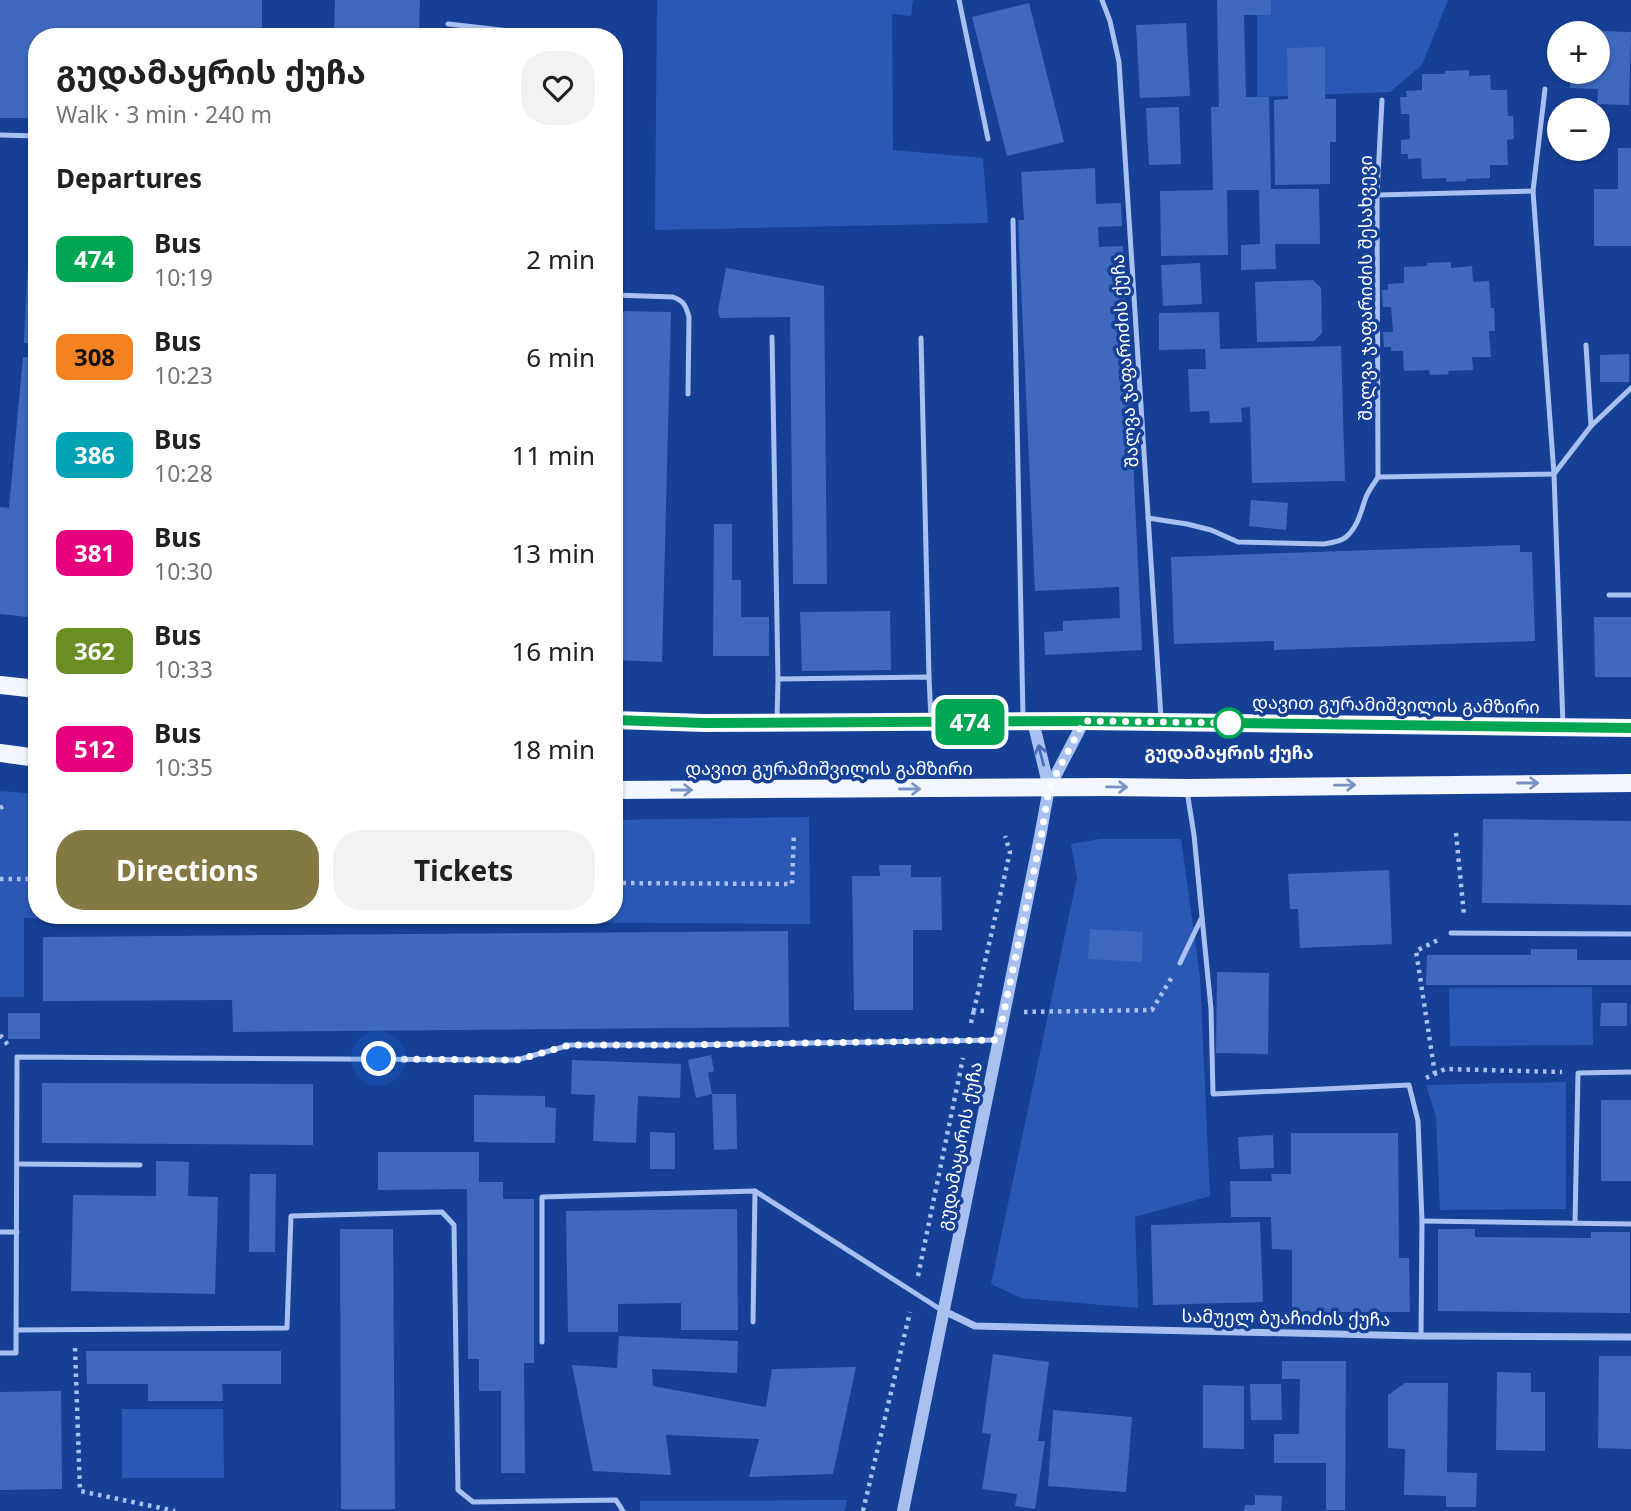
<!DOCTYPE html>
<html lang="en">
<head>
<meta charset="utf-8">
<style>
  :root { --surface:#fff; --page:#f2f2f2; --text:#202124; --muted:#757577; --accent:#847943 }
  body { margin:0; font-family:"Noto Sans","Noto Sans Georgian",sans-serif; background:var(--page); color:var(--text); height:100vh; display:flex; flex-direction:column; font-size:26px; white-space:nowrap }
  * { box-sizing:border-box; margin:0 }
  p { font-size:23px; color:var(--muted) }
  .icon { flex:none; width:38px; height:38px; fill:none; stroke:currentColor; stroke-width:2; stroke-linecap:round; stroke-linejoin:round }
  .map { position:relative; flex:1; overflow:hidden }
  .side { position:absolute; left:28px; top:28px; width:595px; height:896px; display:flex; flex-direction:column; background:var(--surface); border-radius:28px; box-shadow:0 2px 5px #0004 }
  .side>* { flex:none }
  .badge { padding:0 14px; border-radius:10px; font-size:24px; line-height:46px }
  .buttons { position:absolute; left:1547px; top:21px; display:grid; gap:14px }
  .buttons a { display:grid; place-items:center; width:63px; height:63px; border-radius:50%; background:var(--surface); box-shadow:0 2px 5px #0004; font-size:35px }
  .you { position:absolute; width:35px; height:35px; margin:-18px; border:5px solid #fff; border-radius:50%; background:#1a73e8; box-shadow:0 0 0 10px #1a73e833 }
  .map>.badge { position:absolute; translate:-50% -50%; box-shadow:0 0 0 4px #fff }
  h2 { padding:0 28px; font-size:26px; line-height:63px }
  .round { display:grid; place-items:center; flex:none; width:74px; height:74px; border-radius:28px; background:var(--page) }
  .headline { display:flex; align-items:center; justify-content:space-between; height:119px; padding:0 28px }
  h1 { font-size:33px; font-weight:700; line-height:52px }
  .button { display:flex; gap:14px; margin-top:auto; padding:14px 28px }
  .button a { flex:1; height:80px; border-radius:28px; background:var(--accent); color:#fff; font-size:28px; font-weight:700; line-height:80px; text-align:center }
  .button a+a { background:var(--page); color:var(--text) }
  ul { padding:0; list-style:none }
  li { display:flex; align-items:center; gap:21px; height:98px; padding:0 28px }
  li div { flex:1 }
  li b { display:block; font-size:26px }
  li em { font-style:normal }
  li .badge { min-width:77px; font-weight:700; text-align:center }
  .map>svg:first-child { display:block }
  .green { fill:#2a59b5 }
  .building { fill:#3f69be }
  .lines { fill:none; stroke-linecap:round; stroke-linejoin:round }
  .path { stroke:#a8c1f1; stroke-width:4.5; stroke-dasharray:3.5 5; stroke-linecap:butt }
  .service { stroke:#a8c1f1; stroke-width:5 }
  .minor { stroke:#a8c1f1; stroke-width:7 }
  .tertiary { stroke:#a8c1f1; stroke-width:12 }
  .primary { stroke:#f2f6ff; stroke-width:18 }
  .oneway { stroke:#496db6 }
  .oneway2 { stroke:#7992c5 }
  .line-casing { stroke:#fff; stroke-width:16 }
  .line { stroke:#00a651; stroke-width:10 }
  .walk { stroke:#fff; stroke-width:7; stroke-dasharray:0 12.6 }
  .stop-dot { fill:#fff; stroke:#00a651; stroke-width:3.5 }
  .labels { text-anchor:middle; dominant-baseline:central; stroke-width:7; stroke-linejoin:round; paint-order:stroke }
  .street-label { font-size:18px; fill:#fff; stroke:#164096 }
  .stop-label { font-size:18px; font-weight:bold; fill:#fff; stroke:#164096 }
</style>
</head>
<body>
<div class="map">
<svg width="1631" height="1511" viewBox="0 0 1631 1511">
  <rect width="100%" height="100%" fill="#164096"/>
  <g class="green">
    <path d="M657,0H913L911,16L892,14L893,150L983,158L988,223L655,230Z"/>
    <path d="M1257,0H1448L1422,65L1390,92L1257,97Z"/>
    <path d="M0,791L37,794V915H614V820L809,817L810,924L24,918V997H0Z"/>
    <path d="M1100,839H1181L1200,976L1210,1196L1135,1217L1138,1308L1021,1298L991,1284L1077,878L1071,844Z"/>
    <path d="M1592,987L1593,1045L1450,1046L1449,988Z"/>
    <path d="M1566,1082V1209L1440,1210L1436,1117L1426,1085Z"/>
    <path d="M122,1409H223L224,1478H122Z"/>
    <path d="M847,1500L845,1511H640V1501Z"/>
  </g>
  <g class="building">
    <path d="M0,0H262V37H37V118H0Z"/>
    <path d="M335,0H420L419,37H334Z"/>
    <path d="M1217,0H1271V15H1244L1246,97H1269L1271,189H1319L1320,244H1275L1276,269L1241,270V245L1260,244L1259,190H1227L1228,255L1161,256L1160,191L1213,190L1211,107H1219Z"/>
    <path d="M1029,3L1064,142L1007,156L972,17Z"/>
    <path d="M1186,23L1190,96L1140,98L1136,25Z"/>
    <path d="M1600,31L1631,32L1629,105L1597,104L1598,89L1570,88L1571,72H1598Z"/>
    <path d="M1325,47V99H1336V142H1330V184L1275,185L1274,100L1288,99L1287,48Z"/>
    <path d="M1469,70V76L1490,75L1491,90H1507L1508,116H1513L1514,139L1507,140L1508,165H1490V178L1466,179V181L1447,182L1446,178L1422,179L1421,158L1408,159V154H1401V140L1410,139L1409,114H1401L1400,97H1407L1406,91L1422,90V74H1445V71Z"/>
    <path d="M1179,107L1181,164L1149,165L1146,108Z"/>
    <path d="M1618,148H1631V246H1594V189H1618Z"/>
    <path d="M33,159H37V344L24,343Z"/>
    <path d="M1095,168L1096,204L1121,203L1122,226L1098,227L1099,247L1123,246L1142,650L1045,655L1044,632L1063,631V621L1120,618L1119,587L1035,591L1018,220H1024L1021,172Z"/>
    <path d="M1451,262V268L1472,266L1473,282L1489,281L1491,308H1494L1495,331H1489L1491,357H1472L1473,370L1448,371L1449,374L1430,375L1429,370L1404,371L1403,351H1391V347H1384L1383,332H1393L1391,307H1383L1382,290H1388V284L1404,283V267L1427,266V263Z"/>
    <path d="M1200,263L1202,304L1163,306L1161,265Z"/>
    <path d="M726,268L824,286L827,584H793L790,317L720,318L718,310Z"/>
    <path d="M1313,280L1321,288L1322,333L1314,341L1257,342L1255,282Z"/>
    <path d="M614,311L671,312L662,662L614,660Z"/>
    <path d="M1219,312L1220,349L1341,346L1345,481L1252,483L1250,407L1241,408L1242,422L1210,423L1209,411L1190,412L1188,369H1206L1205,349L1159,350V313Z"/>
    <path d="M1629,354V382H1600V355Z"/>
    <path d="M23,357L37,358V618L0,614V507L9,508Z"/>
    <path d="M1251,500L1288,503L1286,530L1249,526Z"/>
    <path d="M714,524H732V580H741V617H769V656H713Z"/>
    <path d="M1520,545V552H1532L1535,641L1274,650V641L1174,644L1171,557Z"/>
    <path d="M890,611L891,670L802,671L800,612Z"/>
    <path d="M1594,617H1631V677H1595Z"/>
    <path d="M1483,819L1631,821V905L1482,903Z"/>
    <path d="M879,865H911V877H941L942,930H913V1010H854L852,876H880Z"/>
    <path d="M1389,870L1392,944L1300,948L1298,909H1290L1288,874Z"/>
    <path d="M1090,929L1143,932L1142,962L1088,959Z"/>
    <path d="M788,931L789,1027L233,1032L232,1000L43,1001V937Z"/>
    <path d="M1531,949H1577V960H1631V985H1426L1427,955H1531Z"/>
    <path d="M1217,972L1269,973L1268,1054L1216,1053Z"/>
    <path d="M1601,1003H1627V1026H1600Z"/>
    <rect x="8" y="1013" width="32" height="26"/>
    <path d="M711,1055L714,1071L708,1073L712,1094H736L737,1149L714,1150L712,1094L696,1098L688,1060Z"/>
    <path d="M572,1060L681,1064L680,1098L638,1096L636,1143L593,1141L595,1095L571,1094Z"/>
    <path d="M42,1083L313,1084V1145L42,1143Z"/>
    <path d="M474,1095L545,1096V1107L556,1108L555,1143L474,1142Z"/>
    <rect x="1601" y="1100" width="30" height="81"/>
    <path d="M650,1132L675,1133V1169H650Z"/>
    <path d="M1291,1133H1398L1399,1258H1409L1410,1312H1292V1250L1272,1249L1271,1217H1231L1230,1181H1272L1271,1174H1291Z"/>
    <path d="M1273,1135L1274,1168L1240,1169L1238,1137Z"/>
    <path d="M378,1152H479V1182H503V1199H534V1363H524L525,1473H501V1391H479V1359H468L467,1189L378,1190Z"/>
    <path d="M156,1161L189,1162L188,1196L218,1197L215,1294L71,1291L73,1195L156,1196Z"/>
    <path d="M250,1174H276L275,1252H249Z"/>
    <path d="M737,1209L738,1330H681V1303L618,1304V1332H568L566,1211Z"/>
    <path d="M1260,1222L1263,1302L1153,1305L1151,1225Z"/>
    <path d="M340,1229H393L395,1509H341Z"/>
    <path d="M1438,1229H1475V1237L1591,1238V1232H1630V1313L1438,1311Z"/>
    <path d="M619,1336L738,1341L737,1373L652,1369L653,1386L766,1407L772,1369L856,1367L833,1474L749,1477L759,1439L666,1435L671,1475L593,1471L572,1365L617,1368Z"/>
    <path d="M86,1351H281V1384H222L223,1401H148V1384H87Z"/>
    <path d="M993,1354L1049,1362L1038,1441H1045L1035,1509L1015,1506L1017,1494L982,1489L991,1434L982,1433Z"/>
    <path d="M1599,1356H1631V1449L1598,1448Z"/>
    <path d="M1282,1361H1346L1345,1510H1326V1463H1274V1434H1299L1300,1379H1282Z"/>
    <path d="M1497,1372L1531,1373V1392H1545V1451L1496,1450Z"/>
    <path d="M1405,1383H1448L1447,1472L1477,1473L1476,1507H1446V1496L1404,1495L1405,1449L1388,1448V1395Z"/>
    <path d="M1250,1384H1281L1282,1420H1251Z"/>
    <path d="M1203,1385L1244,1386V1449L1203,1448Z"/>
    <path d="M61,1391L62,1489L0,1490V1392Z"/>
    <path d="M1053,1410L1132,1417L1126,1492L1048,1486Z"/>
    <path d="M1255,1495L1282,1496L1281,1511H1244L1245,1505H1255Z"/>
  </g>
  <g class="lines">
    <g class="path">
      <path d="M0,808L7,804"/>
      <path d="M1456,833L1464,915"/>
      <path d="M0,879H37"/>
      <path d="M614,883L792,884L794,834"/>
      <path d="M984,1011L974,1010L1010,852L1005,836"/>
      <path d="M1024,1012L1152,1010L1172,977"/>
      <path d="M971,1023L974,1010"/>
      <path d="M0,1035L8,1045"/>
      <path d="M1435,1074L1416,951L1438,940"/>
      <path d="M1426,1078L1445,1069L1562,1072"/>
      <path d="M918,1276L963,1058"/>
      <path d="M75,1348L80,1491L175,1511"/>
      <path d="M863,1511L910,1312"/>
    </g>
    <g class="service">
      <path d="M959,0L988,139"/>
      <path d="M1102,0L1110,21L1119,62L1161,718"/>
      <path d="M448,24L527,33L536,37"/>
      <path d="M1545,89L1533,191L1554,474L1563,725"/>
      <path d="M0,135L37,136"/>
      <path d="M1377,195L1533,191"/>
      <path d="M1013,220L1023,717"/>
      <path d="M614,295L673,297C684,301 686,306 689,317L688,394"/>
      <path d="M772,337L778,679L777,719"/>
      <path d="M921,338L929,677"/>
      <path d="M1586,345L1591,426"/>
      <path d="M1378,477L1377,195L1382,100"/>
      <path d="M1378,477L1554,474L1591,426L1631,388"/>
      <path d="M1148,518L1187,524L1211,530L1238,542L1324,544C1331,543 1340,542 1346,537C1358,527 1361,511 1366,497C1369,490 1374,484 1378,477"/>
      <path d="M1609,595H1631"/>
      <path d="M778,679L929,677L931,719"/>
      <path d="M1187,791L1194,835L1211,1009L1213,1094L1409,1085L1418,1121L1422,1221L1421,1336"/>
      <path d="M1451,933L1631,934"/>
      <path d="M1180,963L1201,919"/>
      <path d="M17,1164L140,1165"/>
      <path d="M1422,1221L1631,1224"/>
      <path d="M1575,1223L1578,1073L1631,1072"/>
      <path d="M0,1232H17"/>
      <path d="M753,1322L755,1191"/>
      <path d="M16,1330L287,1328L291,1216L442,1212L454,1225L458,1490L473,1502L616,1500L623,1511"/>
      <path d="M542,1342V1197L755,1191L943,1311"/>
      <path d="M0,1353H16L17,1057L517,1060L570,1045H680L998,1040"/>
    </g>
    <path class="minor" d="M944,1311L975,1326L1421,1336L1631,1337"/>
    <g class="tertiary">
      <path d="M1033,721L1049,788"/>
      <path d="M903,1511L1040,837L1049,788L1084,721"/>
    </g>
    <g class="primary">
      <path d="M0,685L37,689"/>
      <path d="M614,720L704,723L1084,721L1631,728"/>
      <path d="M0,753L37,758"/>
      <path d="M614,790L1106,787L1187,788L1631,783"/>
    </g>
  </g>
  <defs><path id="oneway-shaft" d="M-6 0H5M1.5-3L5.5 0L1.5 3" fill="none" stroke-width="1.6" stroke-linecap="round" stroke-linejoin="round" transform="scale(1.75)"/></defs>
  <use class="oneway" href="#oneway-shaft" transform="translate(1041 755) rotate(-104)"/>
  <g class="oneway2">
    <use href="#oneway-shaft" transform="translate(1528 783)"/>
    <use href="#oneway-shaft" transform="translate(1345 785) rotate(-1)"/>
    <use href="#oneway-shaft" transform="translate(1117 787) rotate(1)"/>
    <use href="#oneway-shaft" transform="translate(910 789)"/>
    <use href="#oneway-shaft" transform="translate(682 790)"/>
  </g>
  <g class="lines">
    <defs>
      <path id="line" d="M614,720L704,723L1084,721L1631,728"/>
    </defs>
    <use href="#line" class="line-casing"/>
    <use href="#line" class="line"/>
    <path class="walk" d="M379,1059L517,1060L570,1045H680L998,1040L1041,837L1049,788L1084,721L1241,723H1229"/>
  </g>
  <circle class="stop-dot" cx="1229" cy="723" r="14"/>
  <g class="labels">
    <g class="street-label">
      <text transform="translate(1365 288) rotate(-90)">შალვა ჯაფარიძის შესახვევი</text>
      <text transform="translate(1124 361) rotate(-94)">შალვა ჯაფარიძის ქუჩა</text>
      <text transform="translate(1396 704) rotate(1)">დავით გურამიშვილის გამზირი</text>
      <text x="829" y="768">დავით გურამიშვილის გამზირი</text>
      <text transform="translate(959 1146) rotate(-79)">გუდამაყარის ქუჩა</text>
      <text transform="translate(1286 1317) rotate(1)">სამუელ ბუაჩიძის ქუჩა</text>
    </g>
    <g class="stop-label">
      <text x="1229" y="752">გუდამაყრის ქუჩა</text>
    </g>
  </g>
</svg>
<div class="buttons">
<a>+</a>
<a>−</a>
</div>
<div class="you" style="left:379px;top:1059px"></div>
<b class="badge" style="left:970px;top:722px;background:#00a651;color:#fff">474</b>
<section class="side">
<div class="headline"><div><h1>გუდამაყრის ქუჩა</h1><p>Walk · 3 min · 240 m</p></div><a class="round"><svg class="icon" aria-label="heart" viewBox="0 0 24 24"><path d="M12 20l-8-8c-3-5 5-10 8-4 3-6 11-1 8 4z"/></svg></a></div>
<h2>Departures</h2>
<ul>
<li><span class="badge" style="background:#00a651;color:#fff">474</span><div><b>Bus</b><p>10:19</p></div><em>2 min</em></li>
<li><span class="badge" style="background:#f58220;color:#111">308</span><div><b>Bus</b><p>10:23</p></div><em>6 min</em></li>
<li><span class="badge" style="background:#00a3b4;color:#fff">386</span><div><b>Bus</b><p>10:28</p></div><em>11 min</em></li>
<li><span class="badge" style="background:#e6007e;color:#fff">381</span><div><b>Bus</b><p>10:30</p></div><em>13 min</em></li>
<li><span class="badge" style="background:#6b8e23;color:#fff">362</span><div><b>Bus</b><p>10:33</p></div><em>16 min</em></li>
<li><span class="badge" style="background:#e6007e;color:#fff">512</span><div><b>Bus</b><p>10:35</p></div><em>18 min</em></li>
</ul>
<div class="button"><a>Directions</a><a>Tickets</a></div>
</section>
</div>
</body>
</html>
